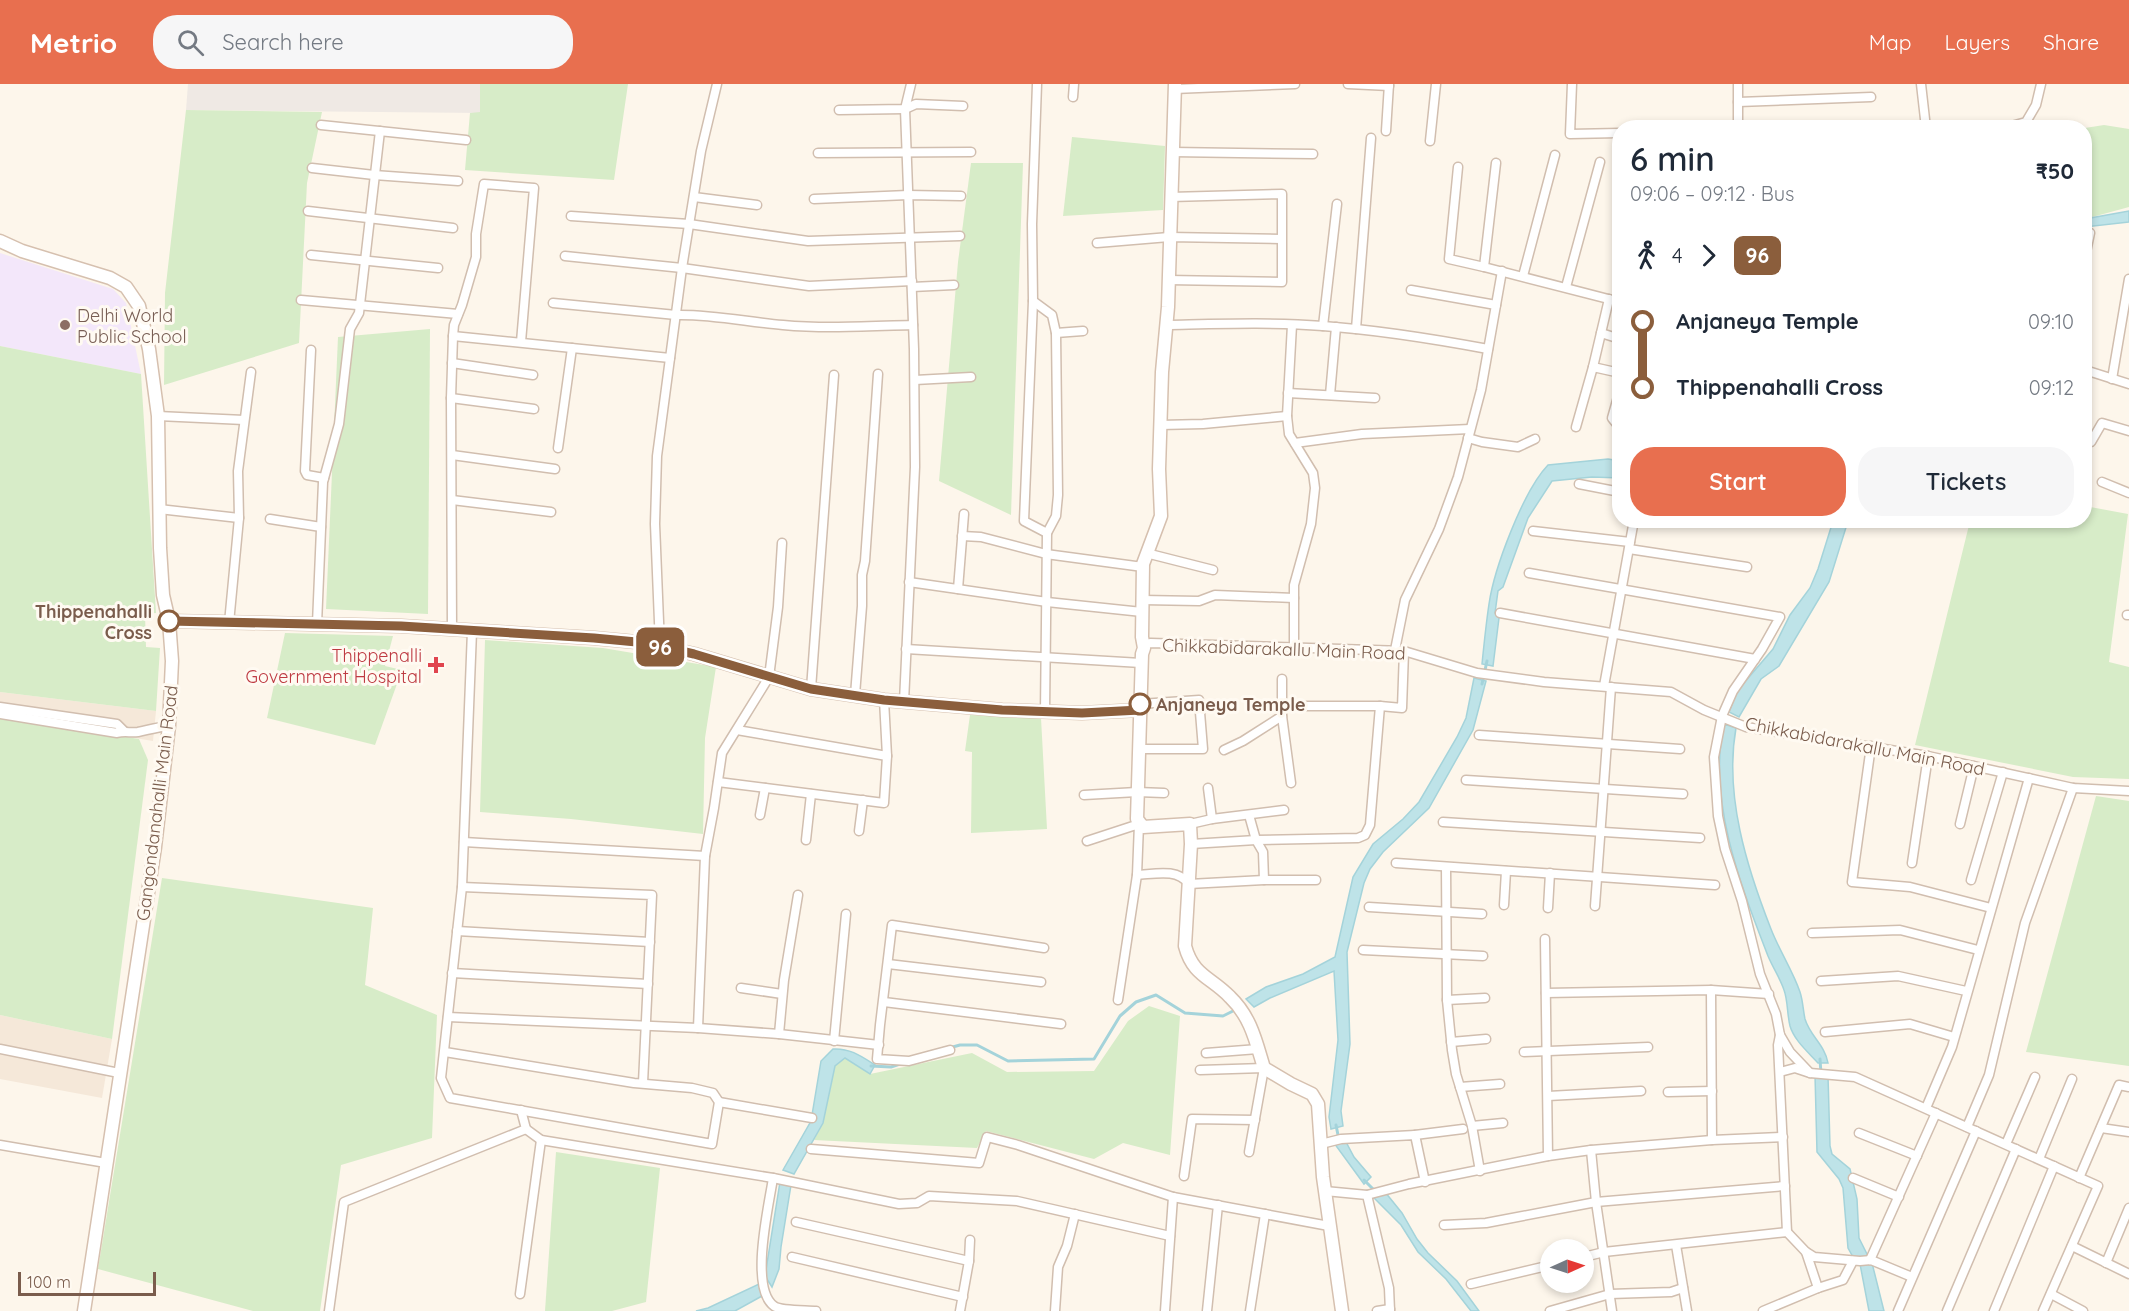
<!DOCTYPE html>
<html lang="en">
<head>
<meta charset="utf-8">
<style>
  :root { --surface:#fff; --page:#f6f6f7; --text:#1f2937; --muted:#747a83; --accent:#e86f4f }
  body { margin:0; font-family:Quicksand,sans-serif; background:var(--page); color:var(--text); height:100vh; display:flex; flex-direction:column; font-size:22px; white-space:nowrap }
  * { box-sizing:border-box; margin:0 }
  p { font-size:20px; color:var(--muted) }
  .icon { flex:none; width:33px; height:33px; fill:none; stroke:currentColor; stroke-width:2; stroke-linecap:round; stroke-linejoin:round }
  .map { position:relative; flex:1; overflow:hidden }
  .drawer { position:absolute; left:1612px; top:36px; width:480px; height:408px; display:flex; flex-direction:column; background:var(--surface); border-radius:24px; box-shadow:0 3px 9px #0003 }
  .drawer>* { flex:none }
  .badge { padding:0 12px; border-radius:9px; font-size:21px; line-height:39px }
  .needle { width:39px; rotate:87deg }
  .buttons { position:absolute; left:1540px; top:1155px; display:grid; gap:12px }
  .buttons a { display:grid; place-items:center; width:54px; height:54px; border-radius:50%; background:var(--surface); box-shadow:0 3px 9px #0003; font-size:30px }
  .scale { position:absolute; left:18px; bottom:15px; width:138px; box-sizing:border-box; padding-left:6px; border:3px solid #7a5c4c; border-top:0; font-size:16px; line-height:21px; white-space:nowrap; color:#7a5c4c; -webkit-text-stroke:4px #fffaf2; paint-order:stroke }
  .map>.badge { position:absolute; translate:-50% -50%; box-shadow:0 0 0 3px #fff }
  .legs { display:flex; align-items:center; gap:9px; height:66px; padding:0 18px; font-size:20px }
  .legs p { margin-inline-start:auto }
  .head { display:flex; align-items:center; justify-content:space-between; height:102px; padding:0 18px }
  h1 { font-size:33px; font-weight:600; line-height:45px }
  .cta { display:flex; gap:12px; margin-top:auto; padding:12px 18px }
  .cta a { flex:1; height:69px; border-radius:24px; background:var(--accent); color:#fff; font-size:24px; font-weight:600; line-height:69px; text-align:center }
  .cta a+a { background:var(--page); color:var(--text) }
  ul { padding:0 18px; list-style:none }
  li { display:flex; align-items:center; gap:21px; height:66px; font-size:22px }
  li i { display:grid; place-items:center; width:9px; height:100%; margin:0 8px; background:currentColor }
  li i::after { content:''; width:15px; height:15px; margin:-8px; border:4px solid; border-radius:50%; background:var(--surface) }
  li p { margin-inline-start:auto }
  li:first-child i { background:linear-gradient(#0000 50%,currentColor 0) }
  li:last-child i { background:linear-gradient(currentColor 50%,#0000 0) }
  header { display:flex; align-items:center; gap:36px; box-sizing:border-box; height:84px; padding:0 30px; background:var(--accent); color:#fff }
  header strong { font-size:28px }
  nav { display:flex; gap:33px; margin-inline-start:auto; font-size:21px }
  .search { width:420px; height:54px; background:var(--page); display:flex; align-items:center; gap:15px; box-sizing:border-box; padding:0 21px; border-radius:24px; color:var(--muted); font-size:22px }
  .map>svg:first-child { display:block }
  .residential { fill:#f5e8d9 }
  .industrial { fill:#efe9e4 }
  .education { fill:#f3e7fa }
  .green { fill:#d7ecc8 }
  .water { fill:#bee3e8; stroke:#a4d3da; stroke-width:1.5 }
  .lines { fill:none; stroke-linecap:round; stroke-linejoin:round }
  .stream { stroke:#a4d3da; stroke-width:3 }
  .street-casing { stroke:#d1beaf; stroke-width:11 }
  .secondary-casing { stroke:#d6c0af; stroke-width:15 }
  .street { stroke:#fff; stroke-width:8 }
  .secondary { stroke:#fff; stroke-width:12 }
  .line-1-casing { stroke:#fff; stroke-width:14 }
  .line-1 { stroke:#8b5e3c; stroke-width:9 }
  .education-dot { fill:#8d6e63; stroke:#fffaf2; stroke-width:2 }
  .stop-1-dot { fill:#fff; stroke:#8b5e3c; stroke-width:3 }
  .health-dot { fill:#e0444e; stroke:#fffaf2; stroke-width:2 }
  .labels { text-anchor:middle; dominant-baseline:central; stroke-width:6; stroke-linejoin:round; paint-order:stroke }
  .education-label { font-size:18px; fill:#785e54; stroke:#fffaf2; text-anchor:start }
  .stop-label { font-size:18px; font-weight:bold; fill:#7a5c4c; stroke:#fffaf2; text-anchor:end }
  .street-label { font-size:18px; fill:#7a5c4c; stroke:#fffaf2 }
  .health-label { font-size:18px; fill:#be3a42; stroke:#fffaf2; text-anchor:end }
</style>
</head>
<body>
<header>
<strong>Metrio</strong>
<div class="search"><svg class="icon" aria-label="search" viewBox="0 0 24 24"><circle cx="10" cy="10" r="6"/><path d="M15 15l6 6"/></svg>Search here</div>
<nav><a>Map</a><a>Layers</a><a>Share</a></nav>
</header>
<div class="map">
<svg width="2129" height="1227" viewBox="0 0 2129 1227">
  <rect width="100%" height="100%" fill="#fdf6eb"/>
  <g class="residential">
    <path d="M0,608L156,627L153,657L0,632Z"/>
    <path d="M0,931L112,955L102,1014L0,995Z"/>
  </g>
  <path class="industrial" d="M188,0H480V29L186,26Z"/>
  <path class="education" d="M0,169L113,205L126,219L141,290L0,262Z"/>
  <g class="green">
    <path d="M480,0H628L614,96L465,86L470,29L480,28Z"/>
    <path d="M186,26L322,28L307,99L299,259L164,301L165,209Z"/>
    <path d="M2104,41L2129,45V123L2085,135V44Z"/>
    <path d="M1072,53L1165,62L1163,126L1063,132Z"/>
    <path d="M971,79H1023L1011,431L939,397L958,178Z"/>
    <path d="M430,245L428,530L326,525L338,253Z"/>
    <path d="M0,262L141,290L156,529L145,530L146,563L160,564L156,627L0,608Z"/>
    <path d="M2085,422L2128,430L2109,578L2129,583V695L2073,693L1915,661L1970,437L2085,436Z"/>
    <path d="M285,549L393,552L385,582L402,586L375,661L267,634Z"/>
    <path d="M485,556L603,564L716,583L705,654L703,750L571,735L480,728Z"/>
    <path d="M970,631L1041,634L1047,745L971,749L972,668L965,667Z"/>
    <path d="M0,632L139,655L148,676L112,955L0,931Z"/>
    <path d="M2096,712L2129,717V982L2026,968Z"/>
    <path d="M162,794L373,824L365,901L437,931L432,1054L341,1081L320,1227H253L98,1185Z"/>
    <path d="M1149,922L1180,932L1170,1071L1123,1059L1094,1075L986,1047L977,1064L814,1056L823,1039L835,982L845,974L870,990L972,969L1007,988L1094,987L1128,937Z"/>
    <path d="M556,1068L660,1084L646,1218L612,1227H545Z"/>
  </g>
  <g class="water">
    <path d="M2129,127V138L2085,143V135Z"/>
    <path d="M1608,375L1620,377V394L1592,393L1552,397L1528,434L1503,503L1498,507L1495,529L1499,534L1493,582L1482,580C1484,560 1486,540 1489,520C1494,485 1523,407 1548,381Z"/>
    <path d="M1833,437H1848L1829,498L1779,582L1761,595L1739,633L1729,628L1737,607L1773,565L1790,531L1810,504L1818,485Z"/>
    <path d="M1474,594L1486,597L1473,646L1429,724L1383,768L1370,785L1364,799L1347,868L1350,960L1341,1027L1343,1042L1331,1045L1329,1033L1338,956L1334,887L1270,914L1254,923L1246,915L1266,903L1303,890L1335,873L1353,793L1373,760L1403,735L1419,718L1457,653L1466,634Z"/>
    <path d="M1724,640L1736,644C1724,711 1747,784 1771,845C1779,866 1793,887 1800,908C1803,917 1803,926 1805,935C1810,952 1825,961 1828,979H1818C1808,968 1794,956 1790,942C1787,930 1788,917 1784,906C1780,894 1773,884 1768,872C1741,802 1707,716 1724,640Z"/>
    <path d="M833,965C850,964 861,972 875,981L870,990L845,974L835,982L823,1039L794,1090L783,1086L811,1037L821,977Z"/>
    <path d="M1815,991L1828,992L1830,1062L1832,1070L1850,1085L1857,1115L1859,1154L1868,1172L1853,1173L1848,1164L1843,1104L1839,1095L1817,1068Z"/>
    <path d="M1345,1056L1354,1073L1371,1093L1364,1100L1334,1059Z"/>
    <path d="M780,1098L791,1101L781,1163L779,1185L772,1203L765,1192Z"/>
    <path d="M1385,1108L1402,1129L1417,1155L1428,1169L1457,1197L1479,1227H1471L1446,1195L1418,1168L1401,1141L1374,1114Z"/>
    <path d="M1872,1179L1884,1227H1869L1860,1180Z"/>
    <path d="M759,1200L762,1212L735,1227H696L708,1224Z"/>
  </g>
  <g class="lines">
    <g class="stream">
      <path d="M1482,600L1487,577"/>
      <path d="M949,964L960,961H977L1008,977L1094,975L1120,932L1136,918L1156,911L1185,929L1223,932L1237,925"/>
      <path d="M1820,975L1821,990"/>
      <path d="M871,982L891,983L900,980"/>
      <path d="M1336,1041L1339,1056"/>
      <path d="M1364,1096L1374,1106"/>
    </g>
    <defs>
      <g id="street">
        <path d="M1037,0L1032,140L1033,217L1052,231L1056,249L1058,411L1056,432L1047,449L1045,628"/>
        <path d="M1348,0L1389,2"/>
        <path d="M1572,0L1570,50L1620,49"/>
        <path d="M1921,0L1926,44"/>
        <path d="M1174,5L1295,0"/>
        <path d="M1073,13L1074,0"/>
        <path d="M1738,18L1871,13"/>
        <path d="M839,26L905,25L916,20L963,22"/>
        <path d="M321,41L466,56"/>
        <path d="M1738,44V0"/>
        <path d="M2004,44L2026,38L2036,21L2041,0"/>
        <path d="M1386,47L1389,0"/>
        <path d="M1430,57L1436,0"/>
        <path d="M1172,68L1313,70"/>
        <path d="M818,69L971,68"/>
        <path d="M1496,79L1484,183L1620,218"/>
        <path d="M1458,83L1449,175L1484,183"/>
        <path d="M312,84L374,91L458,97"/>
        <path d="M694,113L757,121"/>
        <path d="M814,115L908,111L961,112"/>
        <path d="M308,127L453,144"/>
        <path d="M571,132L689,140L808,157L960,152"/>
        <path d="M1097,159L1169,153L1281,155"/>
        <path d="M311,171L438,184"/>
        <path d="M565,172L682,184L809,202L912,197"/>
        <path d="M2085,173L2090,149"/>
        <path d="M1523,192L1555,71"/>
        <path d="M1168,196L1282,198V110L1170,113"/>
        <path d="M912,203L954,201"/>
        <path d="M1566,203L1600,78"/>
        <path d="M1411,206L1496,221"/>
        <path d="M1609,215L1593,283L1620,289"/>
        <path d="M301,216L458,230"/>
        <path d="M1033,217L1024,437L1047,449"/>
        <path d="M553,219L676,231C712,230 747,238 783,241C826,245 870,242 913,241"/>
        <path d="M1166,241C1219,240 1271,238 1323,242C1379,246 1434,255 1488,265"/>
        <path d="M1292,241L1287,332L1289,350L1313,389L1315,404L1311,440L1294,501V563"/>
        <path d="M1323,242L1337,120"/>
        <path d="M1356,245L1371,54"/>
        <path d="M1056,249L1083,247"/>
        <path d="M1601,249L1620,255"/>
        <path d="M453,252L670,274"/>
        <path d="M311,266L305,387L307,391L324,394"/>
        <path d="M452,279L533,291"/>
        <path d="M2085,286L2129,300"/>
        <path d="M2112,295L2129,195"/>
        <path d="M915,296L971,293"/>
        <path d="M1620,306L1612,334L1616,339L1620,340"/>
        <path d="M1288,309L1375,314"/>
        <path d="M1330,311L1336,243"/>
        <path d="M451,314L534,325"/>
        <path d="M158,332L244,336"/>
        <path d="M1160,341L1203,340L1287,332"/>
        <path d="M1576,343L1593,283"/>
        <path d="M1468,354L1482,358L1518,363L1535,355"/>
        <path d="M2085,358H2091L2102,339L2129,347"/>
        <path d="M1295,359L1362,350L1470,345"/>
        <path d="M558,364L572,264"/>
        <path d="M452,371L555,385"/>
        <path d="M2102,398L2129,409"/>
        <path d="M1579,400L1620,408"/>
        <path d="M452,416L551,428"/>
        <path d="M159,425L239,434"/>
        <path d="M270,435L321,443"/>
        <path d="M1533,447L1630,458"/>
        <path d="M962,452L981,453L1046,470L1143,483"/>
        <path d="M1629,465L1747,483"/>
        <path d="M1146,469L1213,486"/>
        <path d="M1529,489L1780,533L1762,565L1733,607L1722,632L1714,673L1718,732L1725,765L1742,817L1760,890L1776,930L1780,951L1790,968L1810,989"/>
        <path d="M909,498L1047,518L1142,528"/>
        <path d="M958,505L964,430"/>
        <path d="M1142,516L1199,517L1215,511L1294,514"/>
        <path d="M1500,529L1755,575"/>
        <path d="M2127,531H2129"/>
        <path d="M229,539L239,434L238,387L251,288"/>
        <path d="M317,540L323,398L339,340L350,245L359,229L380,47"/>
        <path d="M452,545L451,314L453,252L454,241L462,221L476,173V150L484,100L534,104L521,258"/>
        <path d="M660,562L655,440L657,372L682,184L701,67L717,0"/>
        <path d="M1144,564L1146,560L1151,559L1404,567L1477,589L1544,598L1671,608L1704,626L1746,643L1928,672L2073,704L2129,707"/>
        <path d="M906,565L1141,579"/>
        <path d="M1395,566L1405,516L1439,445L1458,393L1481,306L1502,187"/>
        <path d="M1282,595V632L1291,699"/>
        <path d="M1604,602L1634,436"/>
        <path d="M811,605L834,291"/>
        <path d="M855,611L862,522V491L865,477L878,290"/>
        <path d="M904,618L915,383L914,265L905,25L911,0"/>
        <path d="M1282,622H1380L1402,624L1404,567"/>
        <path d="M0,623L117,640L124,647"/>
        <path d="M0,630L117,649C124,647 131,649 138,648C148,646 158,643 169,642"/>
        <path d="M737,646L887,672"/>
        <path d="M1479,651L1680,665"/>
        <path d="M1871,662L1852,798L1910,803L1991,824"/>
        <path d="M1138,665H1203L1199,616L1140,620"/>
        <path d="M1224,666L1243,657L1282,632"/>
        <path d="M1466,696L1683,710"/>
        <path d="M718,698L884,719L887,672L884,616"/>
        <path d="M1208,704L1212,735"/>
        <path d="M1084,711L1137,708L1164,709"/>
        <path d="M760,731L765,704"/>
        <path d="M1249,731L1256,756L1263,768L1264,796"/>
        <path d="M1443,738L1700,754"/>
        <path d="M1190,740L1212,735L1284,726"/>
        <path d="M1960,740L1974,682"/>
        <path d="M859,747L863,716"/>
        <path d="M806,756L811,710"/>
        <path d="M1087,757L1139,740L1137,791L1118,916"/>
        <path d="M464,758L705,772"/>
        <path d="M1191,760L1256,756L1358,754L1365,751L1370,741L1380,622"/>
        <path d="M1396,779L1715,801"/>
        <path d="M1912,779L1928,672"/>
        <path d="M1446,783L1447,916L1452,966L1456,990L1472,1042L1480,1087"/>
        <path d="M1137,791C1155,790 1177,784 1189,800L1264,796H1316"/>
        <path d="M1971,796L2003,688"/>
        <path d="M462,803L652,811L643,999"/>
        <path d="M1504,821L1506,787"/>
        <path d="M1595,822L1611,603"/>
        <path d="M1369,823L1482,830"/>
        <path d="M1548,824L1550,789"/>
        <path d="M457,847L650,858"/>
        <path d="M1812,849L1900,846L1978,866"/>
        <path d="M1545,855L1548,1072"/>
        <path d="M1363,866L1483,872"/>
        <path d="M888,880L1041,898"/>
        <path d="M452,889L648,900"/>
        <path d="M1821,897L1898,892L1966,907"/>
        <path d="M741,904L782,910"/>
        <path d="M1711,906L1712,1056"/>
        <path d="M1546,909L1711,906L1769,910"/>
        <path d="M1447,916L1485,914"/>
        <path d="M884,918L1061,940"/>
        <path d="M448,933L698,944L779,950L879,961"/>
        <path d="M698,944L705,772L714,724L722,669L769,593L778,523L782,459"/>
        <path d="M1825,948L1910,940L1954,953"/>
        <path d="M779,950L784,896L798,811"/>
        <path d="M1780,951L1778,961L1787,1148"/>
        <path d="M834,957L846,830"/>
        <path d="M1451,958L1486,955"/>
        <path d="M0,965L119,989"/>
        <path d="M950,966L909,977L877,975L880,941L892,841L1044,864"/>
        <path d="M445,968L634,999L692,1004L713,1009L719,1018L712,1060L450,1014L441,994L462,803L472,547"/>
        <path d="M1524,968L1648,963"/>
        <path d="M1206,969L1258,965"/>
        <path d="M1200,986L1264,984L1249,1068"/>
        <path d="M1780,988L1795,984L1810,989L1855,993L2098,1102L2043,1227"/>
        <path d="M1460,1003L1500,1000"/>
        <path d="M1668,1008L1712,1007"/>
        <path d="M1548,1012L1641,1007"/>
        <path d="M719,1018L812,1034"/>
        <path d="M1926,1024L1952,963L2029,694"/>
        <path d="M1472,1042L1503,1039"/>
        <path d="M1967,1043L1989,991L2025,839L2073,704"/>
        <path d="M2101,1044L2129,1048"/>
        <path d="M526,1045L541,1056L773,1094L899,1120L917,1119L929,1112L1017,1117L1170,1152"/>
        <path d="M1859,1049L1917,1072"/>
        <path d="M1415,1051L1463,1045"/>
        <path d="M1321,1060L1341,1055L1415,1051L1425,1098"/>
        <path d="M2006,1060L2035,993"/>
        <path d="M0,1061L106,1079"/>
        <path d="M811,1065L979,1079L987,1053L1018,1061L1173,1113L1329,1142"/>
        <path d="M1591,1066L1596,1118L1612,1227"/>
        <path d="M2039,1075L2072,995"/>
        <path d="M1184,1092L1192,1035L1255,1036"/>
        <path d="M773,1094C769,1121 749,1204 774,1222C781,1227 806,1226 816,1227"/>
        <path d="M1853,1094L1899,1113"/>
        <path d="M2079,1094L2119,1001L2129,1003"/>
        <path d="M1325,1107L1367,1111L1389,1204L1390,1227"/>
        <path d="M1367,1111L1409,1100L1548,1072L1591,1066L1712,1056L1783,1053"/>
        <path d="M796,1138L969,1177"/>
        <path d="M1444,1141L1486,1139L1596,1118L1785,1102"/>
        <path d="M1676,1161L1687,1227"/>
        <path d="M2072,1162L2129,1190"/>
        <path d="M792,1173L963,1213"/>
        <path d="M1584,1173L1604,1168L1787,1148L1806,1168L1814,1173L1860,1177L1871,1176L1912,1193"/>
        <path d="M1870,1176L1936,1029"/>
        <path d="M2106,1179L2129,1124"/>
        <path d="M1471,1200L1551,1181"/>
        <path d="M1818,1204L1843,1196L1853,1177"/>
        <path d="M520,1210L541,1056"/>
        <path d="M2051,1210L2083,1227"/>
        <path d="M329,1227L344,1118L526,1045L521,1026"/>
        <path d="M960,1227L969,1177L970,1156"/>
        <path d="M1055,1227L1058,1183L1067,1162L1075,1130"/>
        <path d="M1165,1227L1173,1113"/>
        <path d="M1207,1227L1218,1121"/>
        <path d="M1250,1227L1265,1130"/>
        <path d="M1377,1227L1390,1225"/>
        <path d="M1550,1227L1610,1210L1671,1208L1683,1204"/>
        <path d="M1763,1227L1818,1204L1806,1168"/>
        <path d="M1898,1227L1976,1047"/>
        <path d="M1947,1227L2016,1065"/>
        <path d="M1994,1227L2054,1082"/>
      </g>
      <g id="secondary">
        <path d="M1175,0L1168,223L1162,288L1159,385L1161,432L1143,480L1142,553L1144,564L1142,570L1137,735L1143,743L1190,740L1191,760L1185,862C1193,892 1211,893 1230,913C1251,933 1256,958 1264,984L1291,1000L1312,1010L1318,1020L1323,1093L1342,1227"/>
        <path d="M0,157L22,167L110,194L126,203L139,222L149,265L158,332L160,464L163,511L169,537L172,577L169,642L155,763L84,1227"/>
        <path d="M169,537L401,542L594,554L647,559L694,570L811,605L884,616L1002,626L1082,629L1140,626"/>
      </g>
    </defs>
    <use href="#street" class="street-casing"/>
    <use href="#secondary" class="secondary-casing"/>
    <use href="#street" class="street"/>
    <use href="#secondary" class="secondary"/>
  </g>
  <g class="lines">
    <defs>
      <path id="line-1" d="M169,537L401,542L594,554L647,559L694,570L811,605L884,616L1002,626L1082,629L1140,626V620"/>
    </defs>
    <use href="#line-1" class="line-1-casing"/>
    <use href="#line-1" class="line-1"/>
  </g>
  <circle class="education-dot" cx="65" cy="241" r="6"/>
  <g class="stop-1-dot">
    <circle cx="169" cy="537" r="10"/>
    <circle cx="1140" cy="620" r="10"/>
  </g>
  <path class="health-dot" d="M433 572h6v6h6v6h-6v6h-6v-6h-6v-6h6z"/>
  <g class="labels">
    <g class="education-label">
      <text x="77" y="231">Delhi World<tspan x="77" dy="21">Public School</tspan></text>
    </g>
    <g class="stop-label">
      <text x="152" y="527">Thippenahalli<tspan x="152" dy="21">Cross</tspan></text>
      <text x="1156" y="620" text-anchor="start">Anjaneya Temple</text>
    </g>
    <g class="street-label">
      <text transform="translate(1284 565) rotate(2)">Chikkabidarakallu Main Road</text>
      <text transform="translate(1865 662) rotate(11)">Chikkabidarakallu Main Road</text>
      <text transform="translate(157 719) rotate(-83)">Gangondanahalli Main Road</text>
    </g>
    <g class="health-label">
      <text x="422" y="571">Thippenalli<tspan x="422" dy="21">Government Hospital</tspan></text>
    </g>
  </g>
</svg>
<div class="buttons">
<a><svg class="needle" viewBox="-14 -14 28 28"><path d="M0-13l5 13h-10z" fill="#e53935"/><path d="M0 13l5-13h-10z" fill="#747a83"/></svg></a>
</div>
<div class="scale">100 m</div>
<b class="badge" style="left:660px;top:563px;background:#8b5e3c;color:#fff">96</b>
<section class="drawer">
<div class="head"><div><h1>6 min</h1><p>09:06 – 09:12 · Bus</p></div><b>₹50</b></div>
<div class="legs"><svg class="icon" aria-label="walk" viewBox="0 0 24 24"><circle cx="13" cy="4" r="2"/><path d="M13 8l-2 6 4 7M11 14l-3 7M7 12l3-4h3l4 4"/></svg>4<svg class="icon" aria-label="forward" viewBox="0 0 24 24"><path d="M9 5l7 7-7 7"/></svg><b class="badge" style="background:#8b5e3c;color:#fff">96</b></div>
<ul>
<li><i style="color:#8b5e3c"></i><b>Anjaneya Temple</b><p>09:10</p></li>
<li><i style="color:#8b5e3c"></i><b>Thippenahalli Cross</b><p>09:12</p></li>
</ul>
<div class="cta"><a>Start</a><a>Tickets</a></div>
</section>
</div>
</body>
</html>
